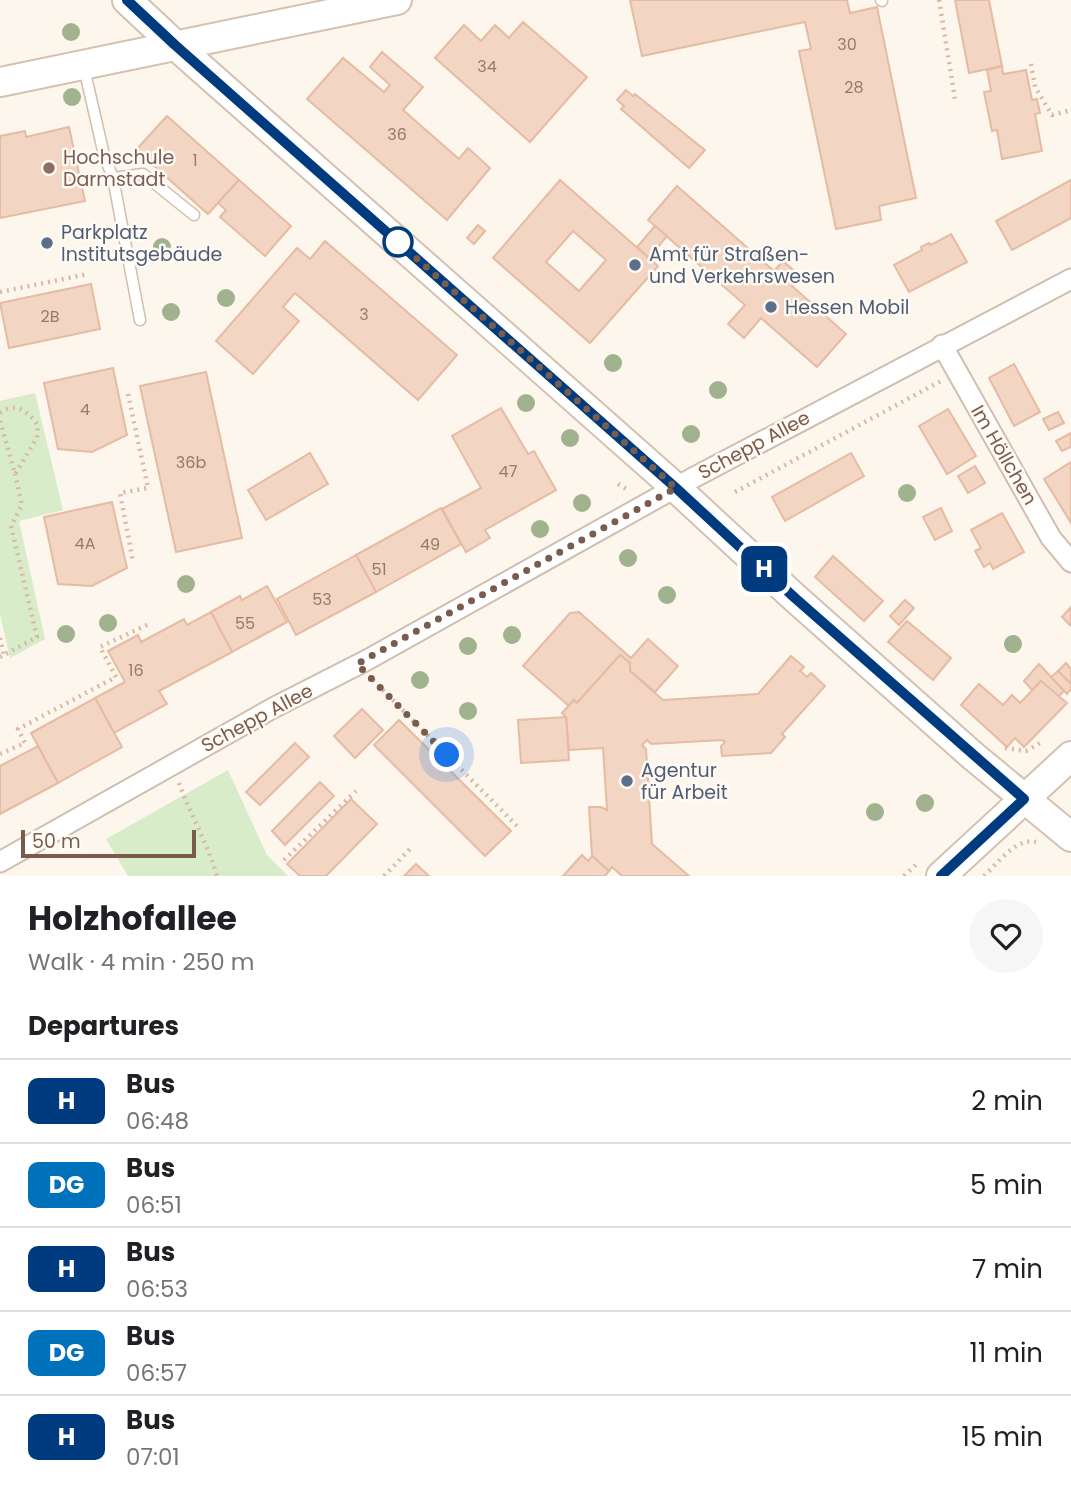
<!DOCTYPE html>
<html lang="en">
<head>
<meta charset="utf-8">
<style>
  :root { --surface:#fff; --page:#f6f6f6; --text:#202124; --muted:#757577; --line:#e0e0e0 }
  body { margin:0; font-family:Poppins,sans-serif; background:var(--page); color:var(--text); height:100vh; display:flex; flex-direction:column; font-size:26px; white-space:nowrap }
  * { box-sizing:border-box; margin:0 }
  p { font-size:23px; color:var(--muted) }
  .icon { flex:none; width:38px; height:38px; fill:none; stroke:currentColor; stroke-width:2; stroke-linecap:round; stroke-linejoin:round }
  .map { position:relative; height:876px; overflow:hidden }
  .drawer { display:flex; flex-direction:column; background:var(--surface); flex:1 }
  .drawer>* { flex:none }
  .badge { padding:0 14px; border-radius:10px; font-size:24px; line-height:46px }
  .scale { position:absolute; left:21px; bottom:18px; width:175px; box-sizing:border-box; padding-left:7px; border:4px solid #7a5c4d; border-top:0; font-size:19px; line-height:24px; white-space:nowrap; color:#7a5c4d; -webkit-text-stroke:5px #fffaf3; paint-order:stroke }
  .you { position:absolute; width:35px; height:35px; margin:-18px; border:5px solid #fff; border-radius:50%; background:#1a73e8; box-shadow:0 0 0 10px #1a73e833 }
  .map>.badge { position:absolute; translate:-50% -50%; box-shadow:0 0 0 4px #fff }
  h2 { padding:0 28px; font-size:26px; line-height:63px }
  .round { display:grid; place-items:center; flex:none; width:74px; height:74px; border-radius:37px; background:var(--page) }
  .headline { display:flex; align-items:center; justify-content:space-between; height:119px; padding:0 28px }
  h1 { font-size:33px; font-weight:700; line-height:52px }
  ul { padding:0; list-style:none }
  li { display:flex; align-items:center; gap:21px; height:84px; padding:0 28px; border-top:2px solid var(--line) }
  li div { flex:1 }
  li b { display:block; font-size:26px }
  li em { font-style:normal }
  li .badge { min-width:77px; font-weight:700; text-align:center }
  .map>svg:first-child { display:block }
  .green { fill:#d8ecc9 }
  .building { fill:#f3d5c3; stroke:#e6bba3; stroke-width:2; fill-rule:evenodd }
  .lines { fill:none; stroke-linecap:round; stroke-linejoin:round }
  .lane-casing { stroke:#d1beb0; stroke-width:13 }
  .street-casing { stroke:#d1beb0; stroke-width:23 }
  .secondary-casing { stroke:#d6c0b0; stroke-width:32 }
  .path { stroke:#d9b8a5; stroke-width:4.5; stroke-dasharray:2 5; stroke-linecap:butt }
  .lane { stroke:#fff; stroke-width:10 }
  .street { stroke:#fff; stroke-width:19 }
  .secondary { stroke:#fff; stroke-width:28 }
  .tree { fill:#a0b28e }
  .line-casing { stroke:#fff; stroke-width:16 }
  .line { stroke:#003b80; stroke-width:10 }
  .walk { stroke:#7a5c4d; stroke-width:7; stroke-dasharray:0 12.6 }
  .education-dot { fill:#8d6e63; stroke:#fffaf3; stroke-width:2.5 }
  .stop-dot { fill:#fff; stroke:#003b80; stroke-width:3.5 }
  .service-dot { fill:#5c6f8a; stroke:#fffaf3; stroke-width:2.5 }
  .labels { text-anchor:middle; dominant-baseline:central; stroke-width:5; stroke-linejoin:round; paint-order:stroke }
  .number-label { font-size:16px; fill:#987a6a }
  .education-label { font-size:19px; fill:#785e54; stroke:#fffaf3; text-anchor:start }
  .service-label { font-size:19px; fill:#4e5e75; stroke:#fffaf3; text-anchor:start }
  .street-label { font-size:19px; fill:#7a5c4d; stroke:#fffaf3 }
</style>
</head>
<body>
<div class="map">
<svg width="1071" height="876" viewBox="0 0 1071 876">
  <rect width="100%" height="100%" fill="#fdf6ec"/>
  <g class="green">
    <path d="M35,393L63,510L19,521L45,639L10,658L0,614V401Z"/>
    <path d="M228,770L267,855L288,876H128L106,839Z"/>
  </g>
  <g class="building">
    <path d="M630,0H847L850,13L877,7L916,198L879,206L881,220L836,229L799,51L811,49L805,22L642,56Z"/>
    <path d="M955,0H989L1002,66L969,73Z"/>
    <path d="M523,22L587,77L530,142L435,58L464,25L481,41L495,25L509,38Z"/>
    <path d="M382,52L423,87L403,110L459,159L468,148L490,168L447,220L307,99L343,58L384,92L390,85L370,67Z"/>
    <path d="M1002,66L1003,74L1026,70L1032,100L1037,99L1040,113L1035,114L1042,151L1002,159L997,130L992,131L984,92L991,91L987,70Z"/>
    <path d="M626,90L633,96L635,94L705,150L689,168L621,109L624,106L617,100Z"/>
    <path d="M167,116L239,180L208,214L136,150Z"/>
    <path d="M69,127L85,201L0,218V136L25,131L26,137Z"/>
    <path d="M239,180L291,226L265,256L220,217L226,210L218,203Z"/>
    <path d="M560,180L658,266L590,343L493,258ZM573,231L606,260L579,291L546,262Z"/>
    <path d="M1071,180V218L1012,250L996,221Z"/>
    <path d="M677,186L774,271L783,261L800,276L792,286L846,334L817,367L761,318L744,338L728,324L745,305L648,220Z"/>
    <path d="M478,225L485,231L474,244L467,238Z"/>
    <path d="M655,226L667,236L649,258L637,247Z"/>
    <path d="M951,234L967,262L909,292L894,265L922,250L921,247L929,243L931,245Z"/>
    <path d="M325,241L457,355L418,400L295,293L283,307L299,321L253,374L216,341L297,248L310,259Z"/>
    <path d="M91,284L100,329L9,348L0,303Z"/>
    <path d="M1014,364L1040,412L1014,426L989,378Z"/>
    <path d="M113,368L127,435L92,452L58,449L44,383Z"/>
    <path d="M206,372L242,538L176,552L140,386Z"/>
    <path d="M501,408L528,454L534,451L556,490L485,530L490,538L466,552L442,509L481,488L452,436Z"/>
    <path d="M948,409L976,456L947,474L919,426Z"/>
    <path d="M1058,412L1064,423L1049,430L1043,419Z"/>
    <path d="M1071,433V447L1062,451L1056,441Z"/>
    <path d="M310,453L328,484L266,520L248,490Z"/>
    <path d="M851,453L864,476L785,521L772,497Z"/>
    <path d="M1071,462V523L1044,479Z"/>
    <path d="M975,466L985,483L968,493L958,476Z"/>
    <path d="M112,502L127,568L92,586L58,584L44,517Z"/>
    <path d="M441,508L461,544L376,592L356,555Z"/>
    <path d="M941,508L952,531L935,540L923,517Z"/>
    <path d="M1002,513L1024,552L993,569L990,563L984,567L975,551L981,548L971,530Z"/>
    <path d="M356,555L376,592L296,635L277,599Z"/>
    <path d="M833,556L883,601L864,621L815,577Z"/>
    <path d="M267,586L287,622L232,652L211,612L240,596L242,600Z"/>
    <path d="M905,600L914,608L899,625L890,616Z"/>
    <path d="M1071,607V626L1062,617Z"/>
    <path d="M211,612L232,652L159,691L167,704L114,733L95,698L125,682L108,651L138,635L141,642L184,619L187,625Z"/>
    <path d="M579,612L631,658L648,639L678,666L655,692L630,671V663L620,655L577,703L574,700L569,706L523,666L570,613Z"/>
    <path d="M907,621L951,658L933,680L888,642Z"/>
    <path d="M620,655L630,663V671L663,700L758,694L791,656L804,667L800,671L807,677L811,673L825,686L782,734L785,737L771,753L722,756L721,746L725,742L722,740L651,744L647,740L642,745L646,749L652,844L689,876H622L612,867L609,871L592,856L589,807H601L607,810L603,748L569,750L566,717L562,713L574,700L577,703Z"/>
    <path d="M1066,663L1071,669V684L1058,671Z"/>
    <path d="M1039,664L1064,691L1058,697L1041,681L1032,690L1024,681Z"/>
    <path d="M1058,671L1071,684V689L1067,694L1051,677Z"/>
    <path d="M1041,681L1067,703L1024,747L1015,738L1007,747L961,705L979,684L1003,705L1012,695L1020,703Z"/>
    <path d="M95,698L122,747L58,783L31,733Z"/>
    <path d="M362,709L383,730L355,758L334,736Z"/>
    <path d="M566,717L569,760L521,763L518,720Z"/>
    <path d="M399,720L511,831L485,856L374,745Z"/>
    <path d="M295,743L309,757L260,805L246,792Z"/>
    <path d="M38,746L58,783L0,814V766Z"/>
    <path d="M320,782L334,796L285,845L272,831Z"/>
    <path d="M351,799L377,824L326,876H300L287,864Z"/>
    <path d="M582,855L588,861L592,856L609,871L605,876H563Z"/>
    <path d="M416,864L429,876H404Z"/>
  </g>
  <g class="lines">
    <defs>
      <g id="lane">
        <path d="M881,0L882,1"/>
        <path d="M84,68L104,155L113,178L143,174L194,215"/>
        <path d="M113,178L140,320"/>
      </g>
      <g id="street">
        <path d="M942,345L1051,538L1071,562"/>
        <path d="M0,862L273,708L367,660L691,479L1071,279"/>
      </g>
      <g id="secondary">
        <path d="M127,0L175,45L676,488L795,598L973,756L1071,837"/>
        <path d="M0,82L397,0"/>
        <path d="M941,876L1071,756"/>
      </g>
    </defs>
    <use href="#lane" class="lane-casing"/>
    <use href="#street" class="street-casing"/>
    <use href="#secondary" class="secondary-casing"/>
    <g class="path">
      <path d="M939,0L955,99"/>
      <path d="M1031,64L1035,87L1052,115L1071,110"/>
      <path d="M0,292L88,274"/>
      <path d="M128,394L148,488L120,493L133,562"/>
      <path d="M0,413C16,401 28,412 38,425L37,438L15,474L0,421"/>
      <path d="M618,484L628,490"/>
      <path d="M735,492L941,381"/>
      <path d="M0,638L4,656"/>
      <path d="M0,657L37,637L11,526L22,505L15,474"/>
      <path d="M373,680L519,828"/>
      <path d="M1005,748L1026,751L1040,743"/>
      <path d="M0,754L25,743L18,729L116,677L100,647L149,624"/>
      <path d="M179,783C191,816 207,842 217,876"/>
      <path d="M284,860L356,791"/>
      <path d="M384,876L412,847"/>
      <path d="M904,876L919,862"/>
      <path d="M984,876C997,864 1016,837 1036,842"/>
    </g>
    <use href="#lane" class="lane"/>
    <use href="#street" class="street"/>
    <use href="#secondary" class="secondary"/>
  </g>
  <g class="tree">
    <circle cx="71" cy="32" r="9"/>
    <circle cx="72" cy="97" r="9"/>
    <circle cx="162" cy="247" r="9"/>
    <circle cx="226" cy="298" r="9"/>
    <circle cx="171" cy="312" r="9"/>
    <circle cx="613" cy="363" r="9"/>
    <circle cx="718" cy="390" r="9"/>
    <circle cx="526" cy="403" r="9"/>
    <circle cx="691" cy="434" r="9"/>
    <circle cx="570" cy="438" r="9"/>
    <circle cx="907" cy="493" r="9"/>
    <circle cx="582" cy="503" r="9"/>
    <circle cx="540" cy="529" r="9"/>
    <circle cx="628" cy="558" r="9"/>
    <circle cx="186" cy="584" r="9"/>
    <circle cx="667" cy="595" r="9"/>
    <circle cx="108" cy="623" r="9"/>
    <circle cx="66" cy="634" r="9"/>
    <circle cx="512" cy="635" r="9"/>
    <circle cx="1013" cy="644" r="9"/>
    <circle cx="468" cy="646" r="9"/>
    <circle cx="420" cy="680" r="9"/>
    <circle cx="468" cy="711" r="9"/>
    <circle cx="925" cy="803" r="9"/>
    <circle cx="875" cy="812" r="9"/>
  </g>
  <g class="lines">
    <defs>
      <path id="line" d="M127,0L175,45L676,488L795,598L1024,799L941,876"/>
    </defs>
    <use href="#line" class="line-casing"/>
    <use href="#line" class="line"/>
    <path class="walk" d="M398,242L676,488L357,664L447,755"/>
  </g>
  <circle class="education-dot" cx="49" cy="168" r="7"/>
  <circle class="stop-dot" cx="398" cy="242" r="14"/>
  <g class="service-dot">
    <circle cx="47" cy="243" r="7"/>
    <circle cx="635" cy="265" r="7"/>
    <circle cx="771" cy="307" r="7"/>
    <circle cx="627" cy="781" r="7"/>
  </g>
  <g class="labels">
    <g class="number-label">
      <text x="847" y="44">30</text>
      <text x="487" y="66">34</text>
      <text x="854" y="87">28</text>
      <text x="397" y="134">36</text>
      <text x="195" y="160">1</text>
      <text x="364" y="314">3</text>
      <text x="50" y="316">2B</text>
      <text x="85" y="409">4</text>
      <text x="191" y="462">36b</text>
      <text x="508" y="471">47</text>
      <text x="85" y="543">4A</text>
      <text x="430" y="544">49</text>
      <text x="379" y="569">51</text>
      <text x="322" y="599">53</text>
      <text x="245" y="623">55</text>
      <text x="136" y="670">16</text>
    </g>
    <g class="education-label">
      <text x="63" y="157">Hochschule<tspan x="63" dy="22">Darmstadt</tspan></text>
    </g>
    <g class="service-label">
      <text x="61" y="232">Parkplatz<tspan x="61" dy="22">Institutsgebäude</tspan></text>
      <text x="649" y="254">Amt für Straßen-<tspan x="649" dy="22">und Verkehrswesen</tspan></text>
      <text x="785" y="307">Hessen Mobil</text>
      <text x="641" y="770">Agentur<tspan x="641" dy="22">für Arbeit</tspan></text>
    </g>
    <g class="street-label">
      <text transform="translate(754 445) rotate(-28)">Schepp Allee</text>
      <text transform="translate(1004 455) rotate(60)">Im Höllchen</text>
      <text transform="translate(257 718) rotate(-28)">Schepp Allee</text>
    </g>
  </g>
</svg>
<div class="scale">50 m</div>
<div class="you" style="left:447px;top:755px"></div>
<b class="badge" style="left:764px;top:569px;background:#003b80;color:#fff">H</b>
</div>
<section class="drawer">
<div class="headline"><div><h1>Holzhofallee</h1><p>Walk · 4 min · 250 m</p></div><a class="round"><svg class="icon" aria-label="heart" viewBox="0 0 24 24"><path d="M12 20l-8-8c-3-5 5-10 8-4 3-6 11-1 8 4z"/></svg></a></div>
<h2>Departures</h2>
<ul>
<li><span class="badge" style="background:#003b80;color:#fff">H</span><div><b>Bus</b><p>06:48</p></div><em>2 min</em></li>
<li><span class="badge" style="background:#0072bc;color:#fff">DG</span><div><b>Bus</b><p>06:51</p></div><em>5 min</em></li>
<li><span class="badge" style="background:#003b80;color:#fff">H</span><div><b>Bus</b><p>06:53</p></div><em>7 min</em></li>
<li><span class="badge" style="background:#0072bc;color:#fff">DG</span><div><b>Bus</b><p>06:57</p></div><em>11 min</em></li>
<li><span class="badge" style="background:#003b80;color:#fff">H</span><div><b>Bus</b><p>07:01</p></div><em>15 min</em></li>
</ul>
</section>
</body>
</html>
